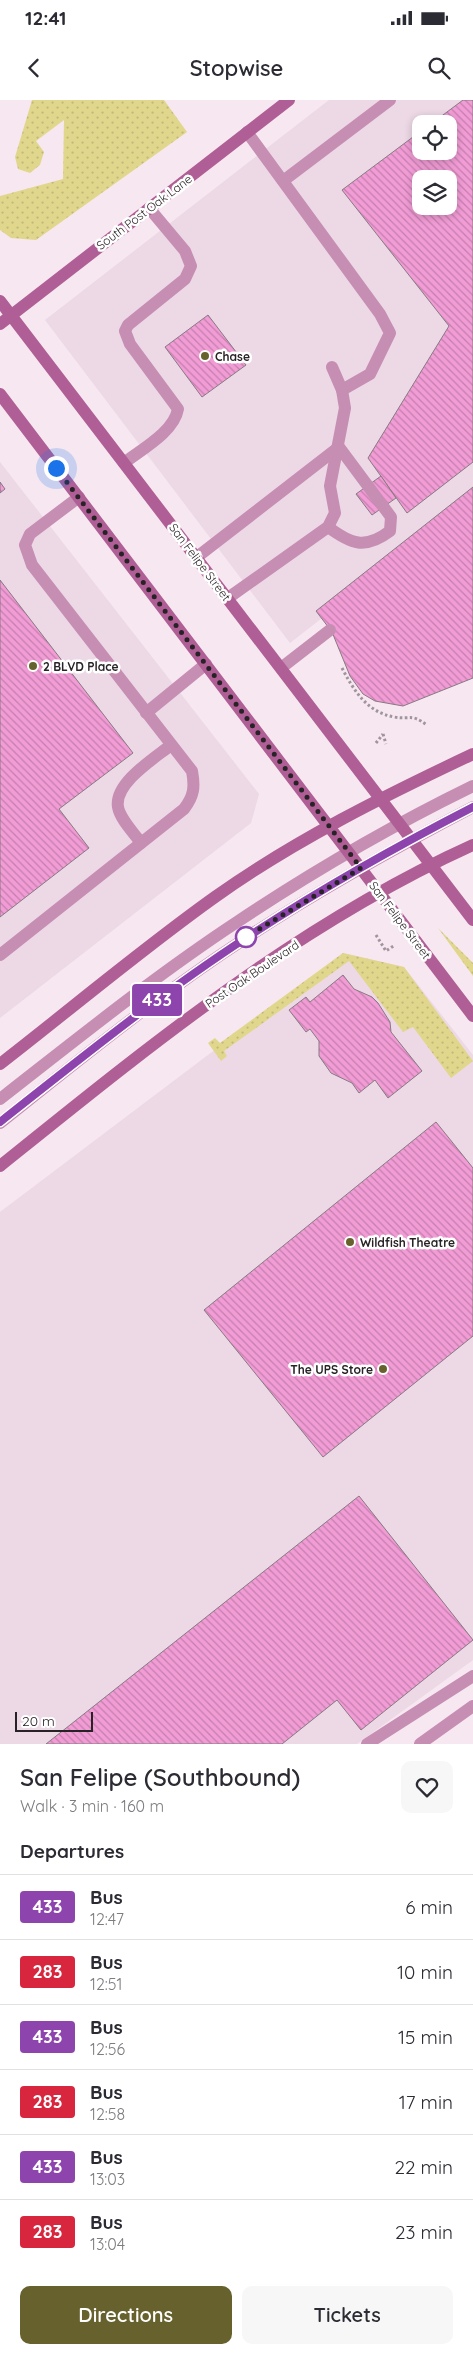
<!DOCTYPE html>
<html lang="en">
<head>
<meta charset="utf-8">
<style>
  :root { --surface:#fff; --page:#f7f7f7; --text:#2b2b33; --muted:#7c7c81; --line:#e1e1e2; --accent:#67612d }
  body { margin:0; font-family:Quicksand,sans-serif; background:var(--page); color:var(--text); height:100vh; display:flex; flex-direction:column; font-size:19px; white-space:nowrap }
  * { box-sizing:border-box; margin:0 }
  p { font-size:16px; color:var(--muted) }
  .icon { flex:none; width:28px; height:28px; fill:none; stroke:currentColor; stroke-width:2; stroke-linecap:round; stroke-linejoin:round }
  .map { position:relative; height:1644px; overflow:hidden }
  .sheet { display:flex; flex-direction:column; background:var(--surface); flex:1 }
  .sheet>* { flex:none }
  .badge { padding:0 10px; border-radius:4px; font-size:18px; line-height:32px }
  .tools { position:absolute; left:412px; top:15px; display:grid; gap:10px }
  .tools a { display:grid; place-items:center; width:45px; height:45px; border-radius:10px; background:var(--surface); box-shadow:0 2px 8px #0003; font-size:25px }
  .scale { position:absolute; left:15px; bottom:12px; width:78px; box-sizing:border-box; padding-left:5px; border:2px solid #272225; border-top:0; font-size:14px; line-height:18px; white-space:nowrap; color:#272225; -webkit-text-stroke:4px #fff; paint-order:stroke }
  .you { position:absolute; width:25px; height:25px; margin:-12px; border:4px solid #fff; border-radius:50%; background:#1a73e8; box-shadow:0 0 0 8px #1a73e833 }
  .map>.badge { position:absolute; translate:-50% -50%; box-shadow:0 0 0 2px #fff }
  h2 { padding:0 20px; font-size:19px; line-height:45px }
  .round { display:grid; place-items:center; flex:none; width:52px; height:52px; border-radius:10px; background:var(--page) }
  .headline { display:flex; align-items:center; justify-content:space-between; height:85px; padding:0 20px }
  h1 { font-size:24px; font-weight:600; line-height:38px }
  .action { display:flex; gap:10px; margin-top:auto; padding:10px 20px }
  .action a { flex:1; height:58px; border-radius:10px; background:var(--accent); color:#fff; font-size:20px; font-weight:600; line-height:58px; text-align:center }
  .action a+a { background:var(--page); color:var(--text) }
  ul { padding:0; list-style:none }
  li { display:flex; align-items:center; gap:15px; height:65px; padding:0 20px; border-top:1px solid var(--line) }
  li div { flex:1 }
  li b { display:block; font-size:19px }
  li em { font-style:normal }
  li .badge { min-width:55px; font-weight:700; text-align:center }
  .status { display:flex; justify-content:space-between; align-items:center; height:35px; padding:0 25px; background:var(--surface); direction:ltr }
  .status svg { height:14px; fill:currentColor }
  header { display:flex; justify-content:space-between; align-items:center; height:65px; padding:0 20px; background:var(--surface); font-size:22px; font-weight:600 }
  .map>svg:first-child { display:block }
  .built { fill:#edd8e5; fill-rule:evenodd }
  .green { fill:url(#green-dots) }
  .building { fill:url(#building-back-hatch); stroke:#877a82; fill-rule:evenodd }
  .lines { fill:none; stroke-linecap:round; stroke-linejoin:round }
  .path { stroke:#a0959c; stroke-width:3; stroke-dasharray:2.5 2.5; stroke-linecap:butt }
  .lane { stroke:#c68eb3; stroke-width:12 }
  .secondary { stroke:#af5f96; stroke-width:12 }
  .line-casing { stroke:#fff; stroke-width:11 }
  .line { stroke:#8e44ad; stroke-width:8 }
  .walk { stroke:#272225; stroke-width:5; stroke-dasharray:0 9 }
  .poi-dot { fill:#67612d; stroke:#fff; stroke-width:2 }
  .stop-dot { fill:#fff; stroke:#8e44ad; stroke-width:2.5 }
  .labels { text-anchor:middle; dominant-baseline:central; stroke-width:5; stroke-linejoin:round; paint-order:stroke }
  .street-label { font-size:12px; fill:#272225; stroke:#fff }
  .poi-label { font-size:12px; font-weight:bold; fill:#272225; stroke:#fff; text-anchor:start }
</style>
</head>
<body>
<div class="status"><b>12:41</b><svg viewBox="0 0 49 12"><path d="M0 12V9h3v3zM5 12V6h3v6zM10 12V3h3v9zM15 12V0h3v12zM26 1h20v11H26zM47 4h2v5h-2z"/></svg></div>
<header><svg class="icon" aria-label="back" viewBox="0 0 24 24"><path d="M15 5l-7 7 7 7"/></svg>Stopwise<svg class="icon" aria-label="search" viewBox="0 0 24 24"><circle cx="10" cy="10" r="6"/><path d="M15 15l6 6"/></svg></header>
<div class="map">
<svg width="473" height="1644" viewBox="0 0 473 1644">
  <defs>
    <pattern id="green-dots" width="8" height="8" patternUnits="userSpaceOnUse" patternTransform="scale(1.25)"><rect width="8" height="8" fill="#e1d78c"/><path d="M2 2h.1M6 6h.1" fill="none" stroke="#c1b879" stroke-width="1.8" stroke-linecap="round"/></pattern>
    <pattern id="building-back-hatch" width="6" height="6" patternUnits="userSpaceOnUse" patternTransform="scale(1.25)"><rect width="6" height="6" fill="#f29cd6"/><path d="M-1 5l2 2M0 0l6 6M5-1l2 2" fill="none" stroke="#c47fad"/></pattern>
  </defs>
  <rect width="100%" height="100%" fill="#f6e7f0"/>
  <g class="built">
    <path d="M329,0H473V400L290,543L45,220ZM421,24H449V51H421ZM421,79H449V106H421Z"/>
    <path d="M0,362L259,694L251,723L0,918Z"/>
    <path d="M343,853L404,867L473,955V1560L357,1644H0V1112Z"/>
  </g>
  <g class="green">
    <path d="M32,0H164L187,32L36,140L11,138L0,130V96L63,79L64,20L36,41L44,52L40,65L30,73L18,69L15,57Z"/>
    <path d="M438,828L473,863V876Z"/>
    <path d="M343,853L404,867L473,961L451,978L413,927L403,932L349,861L224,951L227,956L221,961L208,943L215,938L220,943Z"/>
  </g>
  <g class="building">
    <path d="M463,0H473V362L407,413L368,358L449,226L342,90L421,31V51H449V24H431ZM421,79H449V106H421Z"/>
    <path d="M208,215L246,265L202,297L165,247Z"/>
    <path d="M381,376L396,398L372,415L356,394Z"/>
    <path d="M0,382L5,389L0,393Z"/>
    <path d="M473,387V578L403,606L375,601L363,594L350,576L332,532L316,511Z"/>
    <path d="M0,480L133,653L59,709L89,748L0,817Z"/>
    <path d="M343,875L354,889L372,897L378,903L390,922L391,932L422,971L388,998L375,980L359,993L352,983L331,973L319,956V941L310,929L306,932L289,910L306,897L310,902Z"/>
    <path d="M436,1022L473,1068V1236L323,1357L204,1210Z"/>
    <path d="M359,1396L473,1540L361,1630L337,1600L282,1644H46Z"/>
  </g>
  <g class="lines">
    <g class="path">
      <path d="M342,568C354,591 367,612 394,617C412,620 410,613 427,625"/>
      <path d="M383,634L386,644"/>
      <path d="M376,643L383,634"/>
      <path d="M376,835L386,851L395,845"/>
    </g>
    <g class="lane">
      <path d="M247,32L380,214L390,233L370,274L342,290"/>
      <path d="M283,81L390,0"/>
      <path d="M124,363C142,349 174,332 178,309L130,244L125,231L128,225L185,179L191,166L185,151L149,108"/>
      <path d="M197,457L339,347L391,417L390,431C365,450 351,444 328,427"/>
      <path d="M228,498L328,427L335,413L330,386L345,308L342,290L332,267"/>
      <path d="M281,568L330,530"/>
      <path d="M146,613L206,564"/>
      <path d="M141,743C134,733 120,719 118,707C114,683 155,658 171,645"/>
      <path d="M0,855L184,709C194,696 195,687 192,671L32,465L25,445L30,434L79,397"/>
      <path d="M0,999C77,939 155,876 237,822C312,772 391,726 473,686"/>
      <path d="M0,1023C80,959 160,894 246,838C319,790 395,748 473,707"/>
      <path d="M367,1644L473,1576"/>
      <path d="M420,1644L473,1606"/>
    </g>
    <g class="secondary">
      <path d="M0,201L473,820"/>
      <path d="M0,224L289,0"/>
      <path d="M0,294L473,916"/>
      <path d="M0,964C71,909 142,849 215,797C295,740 384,696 473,654"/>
      <path d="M0,1066C148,947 298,824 473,745"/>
    </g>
  </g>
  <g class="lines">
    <defs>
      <path id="line" d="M0,1022C80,959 160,894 246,838C319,790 395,747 473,707"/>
    </defs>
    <use href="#line" class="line-casing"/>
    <use href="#line" class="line"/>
    <path class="walk" d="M56,368L361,768L246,837"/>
  </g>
  <g class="poi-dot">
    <circle cx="205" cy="256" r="5"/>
    <circle cx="33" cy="566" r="5"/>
    <circle cx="350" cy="1142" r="5"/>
    <circle cx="383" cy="1269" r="5"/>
  </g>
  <circle class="stop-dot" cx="246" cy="837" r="10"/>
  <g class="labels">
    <g class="street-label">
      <text transform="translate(144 112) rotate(-37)">South Post Oak Lane</text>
      <text transform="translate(200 462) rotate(53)">San Felipe Street</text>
      <text transform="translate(400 820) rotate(53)">San Felipe Street</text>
      <text transform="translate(252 874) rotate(-34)">Post Oak Boulevard</text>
    </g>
    <g class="poi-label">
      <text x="215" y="256">Chase</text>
      <text x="43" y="566">2 BLVD Place</text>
      <text x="360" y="1142">Wildfish Theatre</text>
      <text x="373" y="1269" text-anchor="end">The UPS Store</text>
    </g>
  </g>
</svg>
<div class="tools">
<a><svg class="icon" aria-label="locate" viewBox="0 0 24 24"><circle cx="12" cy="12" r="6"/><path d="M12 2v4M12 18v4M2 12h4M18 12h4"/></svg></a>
<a><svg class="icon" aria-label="layers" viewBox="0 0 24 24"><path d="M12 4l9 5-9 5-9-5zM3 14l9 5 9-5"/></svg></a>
</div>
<div class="scale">20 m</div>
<div class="you" style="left:56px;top:368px"></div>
<b class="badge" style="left:157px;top:900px;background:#8e44ad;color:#fff">433</b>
</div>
<section class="sheet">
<div class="headline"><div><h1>San Felipe (Southbound)</h1><p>Walk · 3 min · 160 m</p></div><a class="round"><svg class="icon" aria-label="heart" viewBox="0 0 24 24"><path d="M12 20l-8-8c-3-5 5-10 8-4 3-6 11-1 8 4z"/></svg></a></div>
<h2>Departures</h2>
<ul>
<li><span class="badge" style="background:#8e44ad;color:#fff">433</span><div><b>Bus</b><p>12:47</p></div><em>6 min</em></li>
<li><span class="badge" style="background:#d7263d;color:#fff">283</span><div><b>Bus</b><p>12:51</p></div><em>10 min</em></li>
<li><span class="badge" style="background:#8e44ad;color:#fff">433</span><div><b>Bus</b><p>12:56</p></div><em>15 min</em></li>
<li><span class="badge" style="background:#d7263d;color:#fff">283</span><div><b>Bus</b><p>12:58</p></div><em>17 min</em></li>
<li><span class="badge" style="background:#8e44ad;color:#fff">433</span><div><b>Bus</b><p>13:03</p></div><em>22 min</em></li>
<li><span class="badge" style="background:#d7263d;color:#fff">283</span><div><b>Bus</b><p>13:04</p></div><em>23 min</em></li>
</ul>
<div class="action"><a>Directions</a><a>Tickets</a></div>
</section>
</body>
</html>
